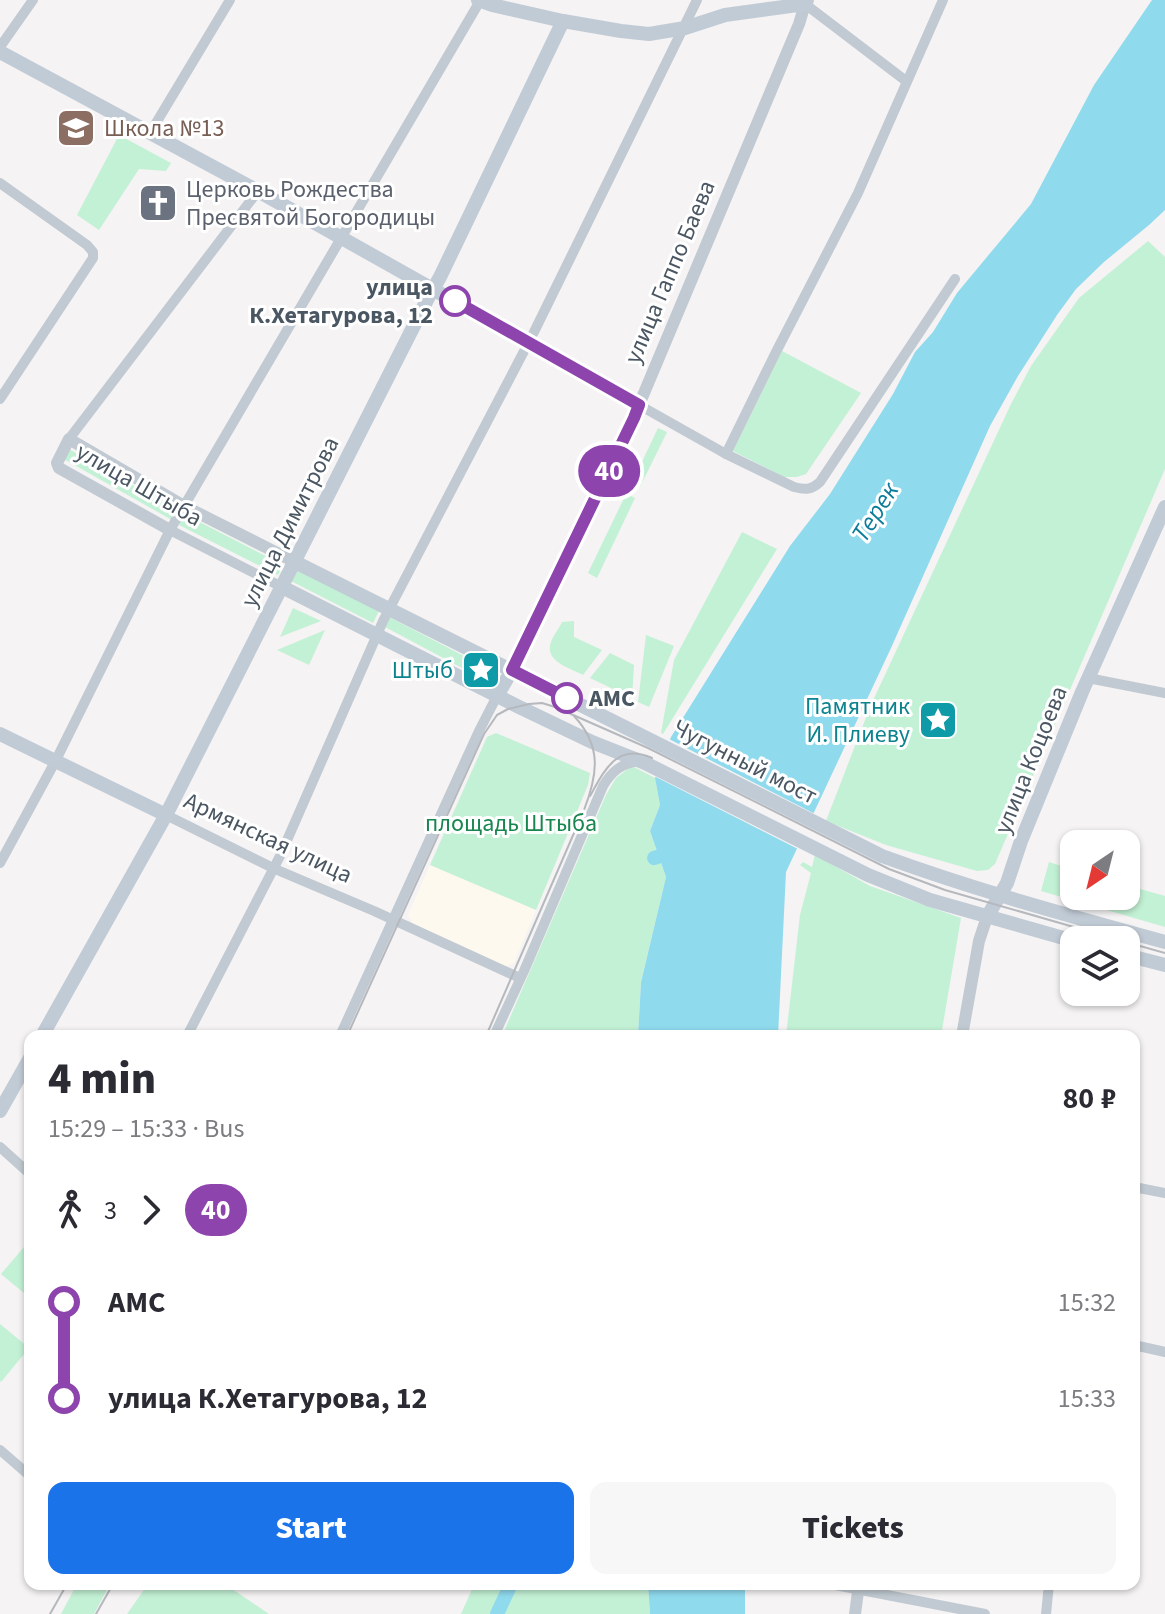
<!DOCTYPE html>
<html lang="en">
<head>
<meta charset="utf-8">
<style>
  :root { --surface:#fff; --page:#f7f7f7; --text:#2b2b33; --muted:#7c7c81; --accent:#1a73e8 }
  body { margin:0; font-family:"Source Sans 3",sans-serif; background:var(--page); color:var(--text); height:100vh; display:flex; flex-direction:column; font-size:30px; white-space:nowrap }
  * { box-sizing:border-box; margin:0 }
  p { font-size:26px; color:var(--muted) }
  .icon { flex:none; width:44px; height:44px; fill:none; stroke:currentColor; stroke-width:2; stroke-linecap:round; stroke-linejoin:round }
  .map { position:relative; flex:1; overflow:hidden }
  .panel { position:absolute; left:24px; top:1030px; width:1116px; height:560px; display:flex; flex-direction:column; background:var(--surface); border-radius:16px; box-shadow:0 2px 6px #0004 }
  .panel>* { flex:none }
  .badge { padding:0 16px; border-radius:26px; font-size:28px; line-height:52px }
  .needle { width:52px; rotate:215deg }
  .tools { position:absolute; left:1060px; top:830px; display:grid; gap:16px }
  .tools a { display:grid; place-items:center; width:80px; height:80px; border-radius:16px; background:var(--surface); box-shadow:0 2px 6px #0004; font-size:40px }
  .map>.badge { position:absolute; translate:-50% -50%; box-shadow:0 0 0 4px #fff }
  .legs { display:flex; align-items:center; gap:12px; height:88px; padding:0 24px; font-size:26px }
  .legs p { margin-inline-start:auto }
  .summary { display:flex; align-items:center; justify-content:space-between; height:136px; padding:0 24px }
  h1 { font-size:44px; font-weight:800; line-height:60px }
  .button { display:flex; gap:16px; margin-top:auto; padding:16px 24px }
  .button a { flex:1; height:92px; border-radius:16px; background:var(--accent); color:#fff; font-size:32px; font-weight:800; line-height:92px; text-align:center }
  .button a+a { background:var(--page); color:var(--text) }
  ul { padding:0 24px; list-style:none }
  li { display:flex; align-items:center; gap:28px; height:96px; font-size:30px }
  li i { display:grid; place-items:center; width:12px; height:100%; margin:0 10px; background:currentColor }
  li i::after { content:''; width:20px; height:20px; margin:-10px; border:6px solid; border-radius:50%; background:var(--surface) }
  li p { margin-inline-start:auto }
  li:first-child i { background:linear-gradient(#0000 50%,currentColor 0) }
  li:last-child i { background:linear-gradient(currentColor 50%,#0000 0) }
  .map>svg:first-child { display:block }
  .commercial { fill:#fdf9ef }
  .green { fill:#c3f1d5 }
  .water { fill:#90daee }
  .pier { fill:#f5f3f3 }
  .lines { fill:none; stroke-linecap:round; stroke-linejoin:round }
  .canal { stroke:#90daee; stroke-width:14 }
  .minor { stroke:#c1cad2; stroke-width:10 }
  .tertiary { stroke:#c1cad2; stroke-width:12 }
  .secondary { stroke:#c1cbd6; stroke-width:14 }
  .tram { stroke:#b5b8bd; stroke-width:2 }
  .line-1-casing { stroke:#fff; stroke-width:18 }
  .line-1 { stroke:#8e44ad; stroke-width:12 }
  .stop-1-dot { fill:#fff; stroke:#8e44ad; stroke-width:4 }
  .labels { text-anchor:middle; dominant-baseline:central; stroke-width:6; stroke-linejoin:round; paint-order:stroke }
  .education-label { font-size:24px; fill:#785e54; stroke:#fff; text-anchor:start }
  .worship-label { font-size:24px; fill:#5b616d; stroke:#fff; text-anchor:start }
  .street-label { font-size:24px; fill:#4a5661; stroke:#fff }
  .stop-label { font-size:24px; font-weight:bold; fill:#4a5661; stroke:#fff; text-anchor:end }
  .culture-label { font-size:24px; fill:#0d838f; stroke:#fff; text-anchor:end }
  .park-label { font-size:24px; fill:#17864f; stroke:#fff }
  .water-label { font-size:26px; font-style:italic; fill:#0c7c9b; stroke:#fff }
</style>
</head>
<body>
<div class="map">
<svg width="1165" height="1614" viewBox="0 0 1165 1614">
  <rect width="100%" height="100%" fill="#f5f3f3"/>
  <path class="commercial" d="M430,865L536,910L514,963L505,967L413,924L408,915Z"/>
  <g class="green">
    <path d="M119,135L171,163L166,171L139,169L99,230L77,215Z"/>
    <path d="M1148,241L1165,257V469L995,864L988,870L977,871L886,845L826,821L870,707L1011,404L1031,366L1079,298Z"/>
    <path d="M782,351L861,393L806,474L797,477H784L733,451Z"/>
    <path d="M658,428L667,432L640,487L632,483Z"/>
    <path d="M67,448L177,510L172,520L62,458Z"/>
    <path d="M626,494L635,498L597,578L588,573Z"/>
    <path d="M184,514L283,565L278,575L179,525Z"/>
    <path d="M742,532L777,549L663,734L661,733L674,660Z"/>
    <path d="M294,568L379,611L373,623L289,580Z"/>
    <path d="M293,608L321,621L280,637Z"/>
    <path d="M389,617L485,667L479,677L385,627Z"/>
    <path d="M574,621V637L602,650L583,675C572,669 547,662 550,646C551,638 559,629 562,622Z"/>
    <path d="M325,630L309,665L277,650Z"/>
    <path d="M646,635L674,646L649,707L638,702Z"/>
    <path d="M610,653L634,665L632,698L590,678Z"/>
    <path d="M496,733L590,773L588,785L536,910L430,865L487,737Z"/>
    <path d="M632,766L655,778L660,805L650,831L666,877L641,981L638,1036H502L606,795L616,778Z"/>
    <path d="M815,855L870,886L961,918L941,1036H786L800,915L811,873L800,865L803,862L812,867Z"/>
    <path d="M1049,862L1074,870V896H1126V885L1165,896V927L1041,891Z"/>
    <path d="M30,1240V1298L1,1274Z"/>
    <path d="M0,1324L29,1348L1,1382L0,1381Z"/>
    <path d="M77,1584H110L94,1614H61Z"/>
    <path d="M148,1584H225L269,1614H127Z"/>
    <path d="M467,1584H648L650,1614H461L473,1587Z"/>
  </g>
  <g class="water">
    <path d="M1152,0H1165V210L1149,225L1104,262L1076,289L1057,315L1018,376L990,426L891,648L786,872L778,1036H638L641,982L666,877L650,831L660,805L655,778L671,737L790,546L830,494L893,394L915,352L933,332L957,293L1031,204L1094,85Z"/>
    <path d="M648,1584H745V1614H650Z"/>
  </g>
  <path class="pier" d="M667,738L817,815L800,850L652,775Z"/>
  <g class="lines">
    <g class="canal">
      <path d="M654,858L677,851"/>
      <path d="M497,1614L511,1584"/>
    </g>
    <g class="minor">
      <path d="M805,4L906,81"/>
      <path d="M0,47L33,0"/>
      <path d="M150,133L230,0"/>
      <path d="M0,183L87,245L93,252V258L0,399"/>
      <path d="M639,405L726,454L794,487C806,490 811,490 820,482L955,279"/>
      <path d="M69,439L258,191"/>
      <path d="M726,454L776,352L858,193L943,0"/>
      <path d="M170,530L282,587"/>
      <path d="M1088,678L1165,693"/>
      <path d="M166,815L275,869L374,911L520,978"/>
      <path d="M0,863L56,760L170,530L480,1"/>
      <path d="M187,1036L281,854L383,621L534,332L697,0"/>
      <path d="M340,1036L479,731L497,696"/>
      <path d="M494,1036L524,971L603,786C612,771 621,764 638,761"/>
      <path d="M0,1147L30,1174"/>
      <path d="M1134,1187L1165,1193"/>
      <path d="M1134,1345L1165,1352"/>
      <path d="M0,1450L30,1476"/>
      <path d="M830,1584L985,1614"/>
      <path d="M1046,1614L1049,1584"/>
    </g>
    <g class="tertiary">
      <path d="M639,405L799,24L805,4"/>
      <path d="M170,530L59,468L57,463L69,439L184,506L295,562"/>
      <path d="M962,1036L979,941L987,917"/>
      <path d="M855,1614L859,1584"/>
    </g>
    <g class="secondary">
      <path d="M478,0L492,5L563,21L621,31L649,34L685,28L725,15L805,4L807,0"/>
      <path d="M0,52L258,191L639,405L634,418L512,670L497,696"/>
      <path d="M295,562L882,856C975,890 1070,916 1165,942"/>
      <path d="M282,587L517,706L592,742L645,763L868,875L930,900L1074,941"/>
      <path d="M0,734L166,815"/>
      <path d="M987,917L1007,883L1021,841L1082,692L1165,507"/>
      <path d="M1126,955L1165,965"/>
      <path d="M42,1036L166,815L428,298L440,277L563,21"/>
      <path d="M0,1111L30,1058"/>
    </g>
    <g class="tram">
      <path d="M590,796C604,771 617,742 652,758"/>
      <path d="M1126,942L1165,953"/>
      <path d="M347,1036L484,734L497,715L508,709L529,704L542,703L555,707L648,748L889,869L945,890L1119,940"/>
      <path d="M486,1036L584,810C598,774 602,746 574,716"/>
      <path d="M50,1614L67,1584"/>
      <path d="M96,1614L113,1584"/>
    </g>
  </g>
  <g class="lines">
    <defs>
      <path id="line-1" d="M455,301L639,405L634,418L512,670L567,698"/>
    </defs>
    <use href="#line-1" class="line-1-casing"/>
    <use href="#line-1" class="line-1"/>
  </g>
  <defs>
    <symbol id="school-square" viewBox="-11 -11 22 22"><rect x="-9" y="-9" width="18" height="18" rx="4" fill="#8d6e63" stroke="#fff"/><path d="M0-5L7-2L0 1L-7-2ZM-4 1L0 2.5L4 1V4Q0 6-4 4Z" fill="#fff"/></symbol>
    <symbol id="church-square" viewBox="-11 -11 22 22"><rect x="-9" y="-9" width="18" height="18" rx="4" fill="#6b7280" stroke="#fff"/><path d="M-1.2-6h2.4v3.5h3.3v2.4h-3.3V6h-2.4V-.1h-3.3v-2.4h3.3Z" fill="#fff"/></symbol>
    <symbol id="sight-square" viewBox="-11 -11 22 22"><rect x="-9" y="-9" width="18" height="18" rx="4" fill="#0f9aa8" stroke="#fff"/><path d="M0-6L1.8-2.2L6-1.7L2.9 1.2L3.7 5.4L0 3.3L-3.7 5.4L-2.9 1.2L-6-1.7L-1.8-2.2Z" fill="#fff"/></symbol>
  </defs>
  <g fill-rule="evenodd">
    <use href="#school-square" x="54" y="106" width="44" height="44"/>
    <use href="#church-square" x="136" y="181" width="44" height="44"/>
    <use href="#sight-square" x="459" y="648" width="44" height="44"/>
    <use href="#sight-square" x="916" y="698" width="44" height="44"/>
  </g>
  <g class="stop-1-dot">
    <circle cx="455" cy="301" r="14"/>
    <circle cx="567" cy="698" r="14"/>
  </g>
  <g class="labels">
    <g class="education-label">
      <text x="104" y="128">Школа №13</text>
    </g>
    <g class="worship-label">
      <text x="186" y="189">Церковь Рождества<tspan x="186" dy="28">Пресвятой Богородицы</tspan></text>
    </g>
    <g class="street-label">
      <text transform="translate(670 272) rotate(-67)">улица Гаппо Баева</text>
      <text transform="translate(139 485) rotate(30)">улица Штыба</text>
      <text transform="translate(290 522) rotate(-63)">улица Димитрова</text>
      <text transform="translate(1031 760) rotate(-68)">улица Коцоева</text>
      <text transform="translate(745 762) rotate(27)">Чугунный мост</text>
      <text transform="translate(268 838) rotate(25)">Армянская улица</text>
    </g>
    <g class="stop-label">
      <text x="433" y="287">улица<tspan x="433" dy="28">К.Хетагурова, 12</tspan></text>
      <text x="589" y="698" text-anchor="start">АМС</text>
    </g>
    <g class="culture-label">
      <text x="453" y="670">Штыб</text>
      <text x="910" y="706">Памятник<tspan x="910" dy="28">И. Плиеву</tspan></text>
    </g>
    <g class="park-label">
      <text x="511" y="823">площадь Штыба</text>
    </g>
    <g class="water-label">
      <text transform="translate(875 512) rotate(-58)">Терек</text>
    </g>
  </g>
</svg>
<div class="tools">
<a><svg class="needle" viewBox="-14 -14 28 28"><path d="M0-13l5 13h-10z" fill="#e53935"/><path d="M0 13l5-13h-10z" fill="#7c7c81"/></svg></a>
<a><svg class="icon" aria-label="layers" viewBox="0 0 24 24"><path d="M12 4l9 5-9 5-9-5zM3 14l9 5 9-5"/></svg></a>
</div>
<b class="badge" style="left:609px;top:471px;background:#8e44ad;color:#fff">40</b>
<section class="panel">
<div class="summary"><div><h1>4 min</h1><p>15:29 – 15:33 · Bus</p></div><b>80 ₽</b></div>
<div class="legs"><svg class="icon" aria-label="walk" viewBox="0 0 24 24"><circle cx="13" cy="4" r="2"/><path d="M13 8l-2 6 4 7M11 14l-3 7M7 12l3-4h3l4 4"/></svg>3<svg class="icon" aria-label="forward" viewBox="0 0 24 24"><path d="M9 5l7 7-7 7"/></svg><b class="badge" style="background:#8e44ad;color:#fff">40</b></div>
<ul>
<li><i style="color:#8e44ad"></i><b>АМС</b><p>15:32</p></li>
<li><i style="color:#8e44ad"></i><b>улица К.Хетагурова, 12</b><p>15:33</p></li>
</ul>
<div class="button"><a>Start</a><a>Tickets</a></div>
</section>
</div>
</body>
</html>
